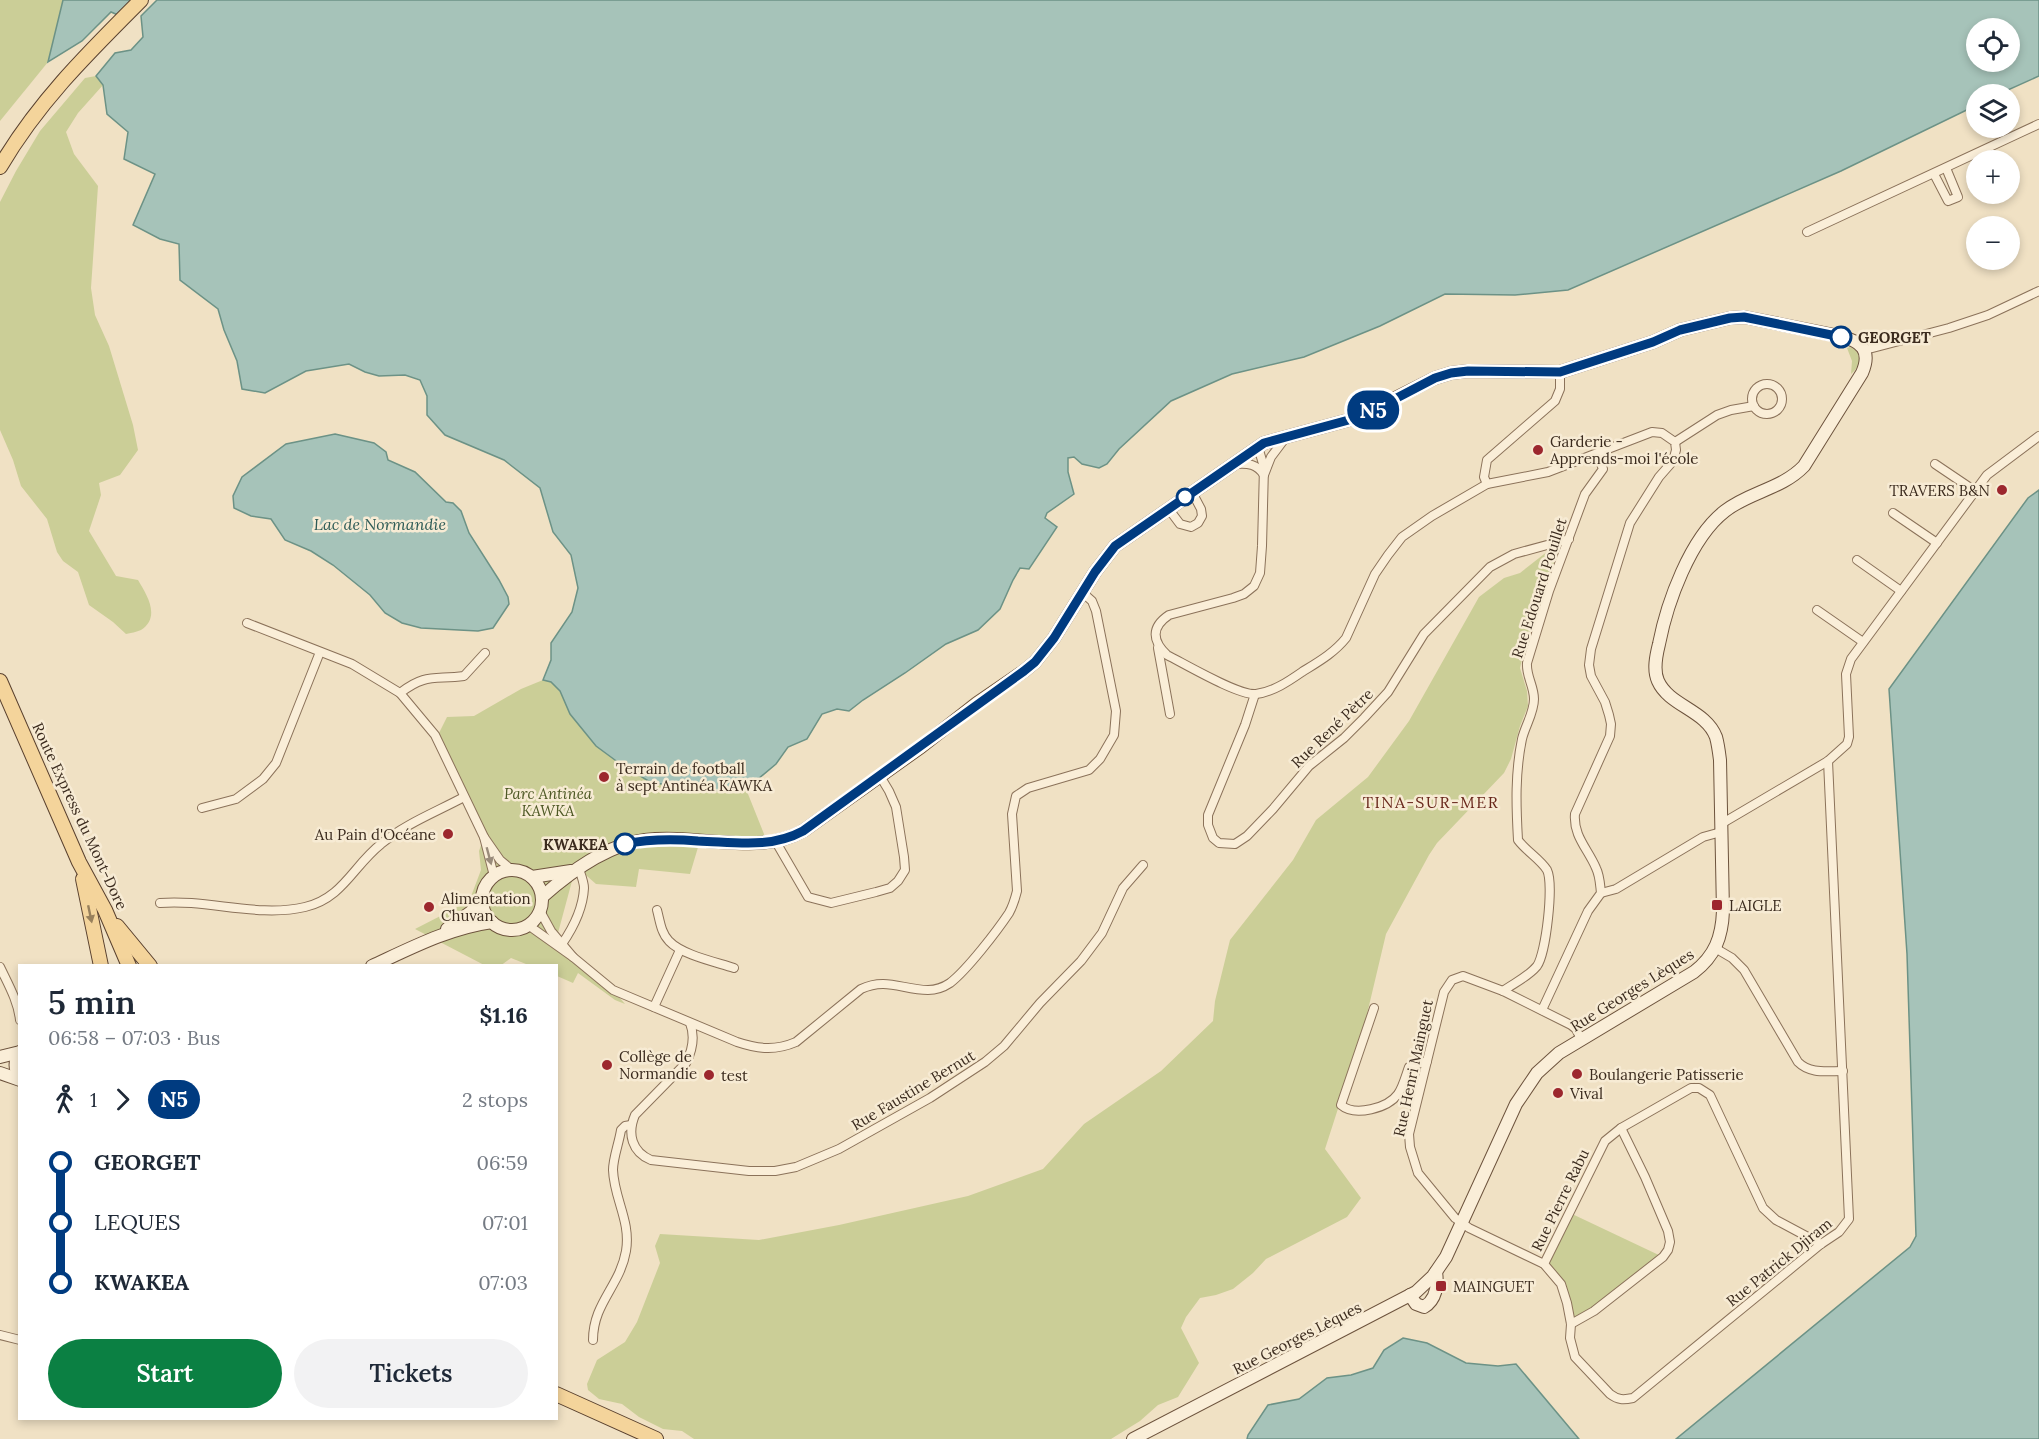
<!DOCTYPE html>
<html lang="en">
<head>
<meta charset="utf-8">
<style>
  :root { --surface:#fff; --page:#f2f2f3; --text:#1f2937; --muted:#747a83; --accent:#0b8043 }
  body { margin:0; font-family:Lora,serif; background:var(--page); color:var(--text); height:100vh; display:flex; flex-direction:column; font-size:22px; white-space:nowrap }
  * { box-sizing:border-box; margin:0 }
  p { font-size:20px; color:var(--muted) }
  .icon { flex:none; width:33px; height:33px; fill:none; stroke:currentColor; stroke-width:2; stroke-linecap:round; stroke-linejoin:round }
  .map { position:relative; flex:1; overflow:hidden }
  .details { position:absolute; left:18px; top:964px; width:540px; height:456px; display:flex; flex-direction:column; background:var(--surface); border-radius:0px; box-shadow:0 3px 9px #0003 }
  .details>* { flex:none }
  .badge { padding:0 12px; border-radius:20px; font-size:21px; line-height:39px }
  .controls { position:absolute; left:1966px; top:18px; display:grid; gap:12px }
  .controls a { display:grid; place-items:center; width:54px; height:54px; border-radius:50%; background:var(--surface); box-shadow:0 3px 9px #0003; font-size:30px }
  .map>.badge { position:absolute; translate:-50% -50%; box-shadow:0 0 0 3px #fff }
  .legs { display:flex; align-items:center; gap:9px; height:66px; padding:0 30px; font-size:20px }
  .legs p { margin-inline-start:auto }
  .summary { display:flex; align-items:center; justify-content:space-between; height:102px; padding:0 30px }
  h1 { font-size:33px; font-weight:600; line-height:45px }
  .button { display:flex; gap:12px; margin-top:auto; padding:12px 30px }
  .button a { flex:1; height:69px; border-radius:36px; background:var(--accent); color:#fff; font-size:24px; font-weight:600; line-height:69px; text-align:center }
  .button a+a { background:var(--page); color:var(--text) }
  ul { padding:0 30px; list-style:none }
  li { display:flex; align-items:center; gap:21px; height:60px; font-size:22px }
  li i { display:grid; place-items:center; width:9px; height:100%; margin:0 8px; background:currentColor }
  li i::after { content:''; width:15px; height:15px; margin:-8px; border:4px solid; border-radius:50%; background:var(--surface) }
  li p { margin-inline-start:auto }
  li:first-child i { background:linear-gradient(#0000 50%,currentColor 0) }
  li:last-child i { background:linear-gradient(currentColor 50%,#0000 0) }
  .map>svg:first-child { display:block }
  .green { fill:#cbce97 }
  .water { fill:#a6c3b9; stroke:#6c9286; stroke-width:1.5; fill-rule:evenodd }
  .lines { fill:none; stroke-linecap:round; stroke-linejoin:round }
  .minor-casing { stroke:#8b725a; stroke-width:10 }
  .secondary-casing { stroke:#6d533d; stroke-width:14 }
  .primary-casing { stroke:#59402e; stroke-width:16 }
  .minor { stroke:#faeed8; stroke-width:8 }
  .secondary { stroke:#faeed8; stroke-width:12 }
  .primary { stroke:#f4d49b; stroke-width:14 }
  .oneway { fill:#9a8c7b }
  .oneway2 { fill:#98805c }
  .line-1-casing { stroke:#fff; stroke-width:14 }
  .line-1 { stroke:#003b80; stroke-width:9 }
  .stop-1-dot { fill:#fff; stroke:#003b80; stroke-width:3 }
  .poi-dot { fill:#9c272e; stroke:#f7ebd4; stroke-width:2 }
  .labels { text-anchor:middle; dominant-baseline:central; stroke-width:5; stroke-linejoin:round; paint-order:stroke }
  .stop-label { font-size:15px; font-weight:bold; fill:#3b2b1e; stroke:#f7ebd4; text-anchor:start }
  .poi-label { font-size:15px; fill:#3b2b1e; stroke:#f7ebd4; text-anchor:start }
  .street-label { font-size:15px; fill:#3b2b1e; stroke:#f7ebd4 }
  .park-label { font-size:15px; font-style:italic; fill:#4d5824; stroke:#f7ebd4 }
  .water-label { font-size:16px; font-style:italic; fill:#2d5b56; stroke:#f7ebd4 }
  .neighbourhood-label { font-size:16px; letter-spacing:1.5px; fill:#69281c; stroke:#f7ebd4 }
</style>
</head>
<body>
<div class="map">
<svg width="2039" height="1439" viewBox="0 0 2039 1439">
  <rect width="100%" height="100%" fill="#f0e1c4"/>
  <g class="green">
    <path d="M0,0H63L48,62L0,121Z"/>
    <path d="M96,76L103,85L78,113L66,132L74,154L98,186L91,288L95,315L109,346L133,425L138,450L120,475L99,483L101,495L89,531L116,576L138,580C147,595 161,617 141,630C137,632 130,633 126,634L113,622L89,605L78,572L63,561L57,552L47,519L21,486L13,460L0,430V202L16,171L40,131L85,78Z"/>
    <path d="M1850,347C1863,352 1861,367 1851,374L1852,361L1847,348Z"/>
    <path d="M1074,494L1047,513L1045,518L1057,527L1029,569L1020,568L1013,580L1000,609L978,630L946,644L905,673L863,700L849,711L837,709L822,714L807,739L788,747L776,764L746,789L764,834L765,843L699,844L690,874L639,869L636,887L596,884L579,869L572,881L555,944L613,990L625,1004L615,1000L578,973L573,983L557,976L556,966H531L511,958L500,966H486L415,929L454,909L470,899L481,870L479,851L484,837L437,737L447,717L474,716L521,689L543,680L551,660V643L572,612L578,588L571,555L1035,501Z"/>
    <path d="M1548,551L1556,557L1525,646L1520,668L1527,691L1528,706L1520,726L1511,759L1504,773L1437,843L1429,855L1386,934L1363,1031L1325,1149L1361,1198L1347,1217L1266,1259L1253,1273L1233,1289L1216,1295L1200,1298L1186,1317L1181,1328L1199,1363L1178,1397L1158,1405L1140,1421L1111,1439H694L682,1431L663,1429L639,1417L622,1404L599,1399L588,1390L587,1384L597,1360L625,1342L637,1322L660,1263L655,1246L660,1234L759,1240L839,1225L968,1196L1043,1169L1084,1124L1161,1071L1213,1021L1215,1001L1230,940L1293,860L1316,820L1368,777L1409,721L1479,597L1504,578L1520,573Z"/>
    <path d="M1570,1213L1663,1257L1571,1324L1561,1284L1544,1264Z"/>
  </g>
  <g class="water">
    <path d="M63,0H132L118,15L111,12L82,41L48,62Z"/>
    <path d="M157,0H2039V76L1999,94H1977V105L1841,171L1568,290L1515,295L1445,294L1380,326L1304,357L1232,374L1171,401L1119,449L1107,464L1099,468L1082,464L1074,457L1068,458V472L1074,494L1047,513L1045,518L1057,527L1029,569L1020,568L1013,580L1000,609L978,630L946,644L905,673L863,700L849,711L837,709L822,714L807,739L788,747L776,764L746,789L724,791L696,790L650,782L619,763L596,746L570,714L560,691L551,682L543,680L551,660V643L572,612L578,588L571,555L553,532L540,488L504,460L445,435L427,415V396L420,380L405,375L379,376L365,372L349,364L306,371L265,393L242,389L237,361L224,330L218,309L180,280L179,244L160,239L133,225L155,174L124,159L128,132L107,114L103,85L96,76L115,53L131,50L143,37L141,16ZM1977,28H2010V62H1977Z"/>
    <path d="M335,434L374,443L386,452L388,460L415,472L446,502L453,503L461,511L469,533L499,580L508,597L509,604L493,628L478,631L421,628L402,623L385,613L370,595L333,565L311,551L285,540L271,519L251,516L234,508L233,496L242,477L286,444Z"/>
    <path d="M2039,490V1439H1676L1910,1247L1916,1236L1907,954L1889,689L2028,498Z"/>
    <path d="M1403,1338L1427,1343L1466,1363L1498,1366L1516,1364L1579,1439H1247L1248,1435L1268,1405L1299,1399L1327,1378L1351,1375L1373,1368L1384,1350Z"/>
  </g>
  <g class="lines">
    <defs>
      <g id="minor">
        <path d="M1934,174L1948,201L1958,197L1946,168"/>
        <path d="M1807,232L2039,124"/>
        <path d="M1865,350L1949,328L1988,315L2039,291"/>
        <circle cx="1767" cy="399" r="15"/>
        <path d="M1675,442L1717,415L1731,410L1754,406"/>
        <path d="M1258,447L1264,467L1262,546L1260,573L1254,586L1244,594L1233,598L1169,615C1151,627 1152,641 1167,655C1185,664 1239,696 1256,694C1273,692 1289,681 1302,672C1318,662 1334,653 1346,638L1375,574L1388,555L1402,537L1432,516L1487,484L1548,472L1652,432L1662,433L1675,442L1676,450L1673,461L1659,477L1630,523L1591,649L1589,665L1591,676L1605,702L1609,715L1611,724L1610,736L1575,814C1573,836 1588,849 1596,868C1600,876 1600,885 1601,893L1588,911L1542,1010"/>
        <path d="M1236,464C1248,463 1257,464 1264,475L1271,457L1286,437"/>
        <path d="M1935,464L1975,491"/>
        <path d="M1487,484L1484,477L1487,460L1555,401L1560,389V372"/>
        <path d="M1168,508L1180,524L1191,527L1198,523L1202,516L1201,509L1192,492"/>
        <path d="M1893,513L1937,543"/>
        <path d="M1857,560L1901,591"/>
        <path d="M1817,610L1863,642"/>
        <path d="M247,623L352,664L400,693"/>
        <path d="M1158,648L1170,714"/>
        <path d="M1255,694L1245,725L1208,815V825L1213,838L1219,843L1235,844L1247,836L1273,809L1309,766L1344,738L1364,718L1388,692L1424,634L1490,567L1514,554L1569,539"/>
        <path d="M202,808L236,799L263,779L276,763L320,652"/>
        <path d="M1721,824L1828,761L1847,744L1849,737L1846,674L1851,659L1987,475L2039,436"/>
        <path d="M484,837L435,735L400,693C426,673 434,680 464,676L485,653"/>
        <path d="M776,842L808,897L831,903L876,892L890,888L898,881L905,870L904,857L896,807L889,791L880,776"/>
        <path d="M494,876L484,837L500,860L512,870"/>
        <path d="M1601,893L1616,889L1703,837L1721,832"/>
        <path d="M160,903C208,899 258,918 305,907C343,898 353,866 381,844C405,824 436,812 464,797"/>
        <path d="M657,910C660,921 661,933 669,941C682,955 716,962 734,968"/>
        <path d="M528,925L573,957L551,931L540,911"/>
        <path d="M562,944C573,928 583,908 584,888C584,882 581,875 579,869"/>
        <path d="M1715,948L1732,958L1744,970L1798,1062C1810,1074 1826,1071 1843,1071"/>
        <path d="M573,957L613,990L737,1042C758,1049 775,1051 796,1042L861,989C886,977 903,990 928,990C936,990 944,987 950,983C967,970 997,931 1009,913C1013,906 1015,899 1017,891L1012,814L1016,796L1028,788L1089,770L1100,759L1114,735L1116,711L1096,611L1092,601L1083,593"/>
        <path d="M0,967C8,984 18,1001 20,1020"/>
        <path d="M1503,991C1514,983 1528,977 1537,966C1546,953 1554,884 1547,870C1540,859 1526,851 1518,840C1516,805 1515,773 1522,739C1525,726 1534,713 1534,699C1534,686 1526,676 1527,663L1549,591L1585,494L1603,469L1597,454"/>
        <path d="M654,1007L680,950"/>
        <path d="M1374,1008L1341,1105C1355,1117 1388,1108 1398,1094C1403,1087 1406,1075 1409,1067L1427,1061"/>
        <path d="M690,1023C695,1036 692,1051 686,1063L635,1115C627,1134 632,1152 651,1160L749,1171H775L796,1167L839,1149L930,1098L985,1062L1004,1046L1040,1003L1081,961L1102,933L1123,888L1143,865"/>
        <path d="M1581,1039L1576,1029L1571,1025L1503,991L1463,976L1452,980L1444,992L1409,1134L1410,1147L1418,1173L1455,1218L1469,1228L1544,1264L1561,1284L1567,1303L1571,1324L1570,1338L1575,1357L1610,1394C1618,1400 1623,1400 1633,1398L1821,1244L1839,1232L1849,1219L1828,761"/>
        <path d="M1544,1264L1605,1141L1621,1128L1691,1088H1699L1710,1095L1763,1208L1776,1220L1821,1244"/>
        <path d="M1571,1324L1594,1311L1663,1257L1668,1250L1670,1242L1668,1231L1645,1177L1621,1128"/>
        <path d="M0,1335L20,1340"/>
        <path d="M593,1340C593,1303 620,1286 626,1251C631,1221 614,1199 613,1170C613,1158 619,1143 621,1130L625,1126L631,1125"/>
      </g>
      <g id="secondary">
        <circle cx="512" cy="900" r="30"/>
        <path d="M532,877L571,871"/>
        <path d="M542,897C570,872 606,845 645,840C668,837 694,840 718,842C748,844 776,846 803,831L921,747L977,703L1024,671L1035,662L1054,638L1095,572L1115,546L1264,443L1356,418L1435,378L1451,373L1468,371L1560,372L1653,342L1680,330L1730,318L1744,317L1839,336C1861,341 1872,350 1862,373L1804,466C1782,489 1749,492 1725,511C1690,538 1667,603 1659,644C1656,656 1653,670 1658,681C1669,706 1706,710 1716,737C1718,744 1719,752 1720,760L1723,911C1722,937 1715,956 1694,972L1559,1053L1537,1073L1516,1104L1446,1257L1433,1276L1416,1292L1133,1439"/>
        <path d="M447,929L471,912L482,899"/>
        <path d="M372,966C411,948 449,928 492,922"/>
        <path d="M20,1052C14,1061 14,1069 20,1078"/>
        <path d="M0,1057L20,1052"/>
        <path d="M0,1073L20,1080"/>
        <path d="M1410,1295L1416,1304L1424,1307C1436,1300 1438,1285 1436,1272"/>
      </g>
      <g id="primary">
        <path d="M0,167C38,102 88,53 141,0"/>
        <path d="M0,681L79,862L105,910L129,966"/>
        <path d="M83,879L101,966"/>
        <path d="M117,926L150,966"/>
        <path d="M556,1394L656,1439"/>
      </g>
    </defs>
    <use href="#minor" class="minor-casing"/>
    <use href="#secondary" class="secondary-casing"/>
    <use href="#primary" class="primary-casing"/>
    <use href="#minor" class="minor"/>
    <use href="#secondary" class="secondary"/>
    <use href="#primary" class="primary"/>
  </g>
  <defs><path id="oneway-solid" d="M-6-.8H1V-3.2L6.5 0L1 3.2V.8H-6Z" transform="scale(1.5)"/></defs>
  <use class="oneway" href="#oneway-solid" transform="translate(489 856) rotate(75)"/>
  <use class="oneway2" href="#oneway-solid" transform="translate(90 914) rotate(78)"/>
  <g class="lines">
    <defs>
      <path id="line-1" d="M625,844C649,839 673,839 698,841C734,842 770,849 803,831L1024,671L1035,662L1054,638L1095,572L1115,546L1264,443L1356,418L1391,401L1435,378L1451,373L1468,371L1560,372L1653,342L1680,330L1730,318L1744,317L1841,337"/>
    </defs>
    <use href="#line-1" class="line-1-casing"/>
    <use href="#line-1" class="line-1"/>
  </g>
  <g class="stop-1-dot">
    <circle cx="1841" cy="337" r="10"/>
    <circle cx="1185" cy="497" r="8"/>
    <circle cx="625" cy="844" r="10"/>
  </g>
  <g class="poi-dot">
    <circle cx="1538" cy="450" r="6"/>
    <circle cx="2002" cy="490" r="6"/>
    <circle cx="604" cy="777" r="6"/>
    <circle cx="448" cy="834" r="6"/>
    <rect x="1711" y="899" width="12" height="12" rx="3"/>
    <circle cx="429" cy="907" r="6"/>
    <circle cx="607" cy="1065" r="6"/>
    <circle cx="1577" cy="1074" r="6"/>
    <circle cx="709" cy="1075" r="6"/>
    <circle cx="1558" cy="1093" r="6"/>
    <rect x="1435" y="1280" width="12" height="12" rx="3"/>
  </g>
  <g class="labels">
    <g class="stop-label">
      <text x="1858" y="337">GEORGET</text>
      <text x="608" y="844" text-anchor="end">KWAKEA</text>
    </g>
    <g class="poi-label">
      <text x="1550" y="441">Garderie -<tspan x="1550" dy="17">Apprends-moi l'école</tspan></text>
      <text x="1990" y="490" text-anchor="end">TRAVERS B&amp;N</text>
      <text x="616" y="768">Terrain de football<tspan x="616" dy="17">à sept Antinéa KAWKA</tspan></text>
      <text x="436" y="834" text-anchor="end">Au Pain d'Océane</text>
      <text x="441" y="898">Alimentation<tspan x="441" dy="17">Chuvan</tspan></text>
      <text x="1729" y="905">LAIGLE</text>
      <text x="619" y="1056">Collège de<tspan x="619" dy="17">Normandie</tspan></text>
      <text x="1589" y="1074">Boulangerie Patisserie</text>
      <text x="721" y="1075">test</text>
      <text x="1570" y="1093">Vival</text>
      <text x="1453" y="1286">MAINGUET</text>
    </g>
    <g class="street-label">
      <text transform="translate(1539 588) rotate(-72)">Rue Edouard Pouillet</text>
      <text transform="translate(1332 728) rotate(-44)">Rue René Pètre</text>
      <text transform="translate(80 816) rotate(65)">Route Express du Mont-Dore</text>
      <text transform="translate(1632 990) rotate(-32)">Rue Georges Lèques</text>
      <text transform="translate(1413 1068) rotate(-78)">Rue Henri Mainguet</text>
      <text transform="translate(913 1090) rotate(-31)">Rue Faustine Bernut</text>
      <text transform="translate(1560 1200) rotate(-64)">Rue Pierre Rabu</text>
      <text transform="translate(1779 1262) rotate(-39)">Rue Patrick Djiram</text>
      <text transform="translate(1297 1338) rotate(-27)">Rue Georges Lèques</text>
    </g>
    <g class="park-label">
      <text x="548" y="793">Parc Antinéa<tspan x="548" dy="17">KAWKA</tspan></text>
    </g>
    <g class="water-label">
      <text x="380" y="524">Lac de Normandie</text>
    </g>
    <g class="neighbourhood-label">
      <text x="1431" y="802">TINA-SUR-MER</text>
    </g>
  </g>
</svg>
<div class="controls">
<a><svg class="icon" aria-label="locate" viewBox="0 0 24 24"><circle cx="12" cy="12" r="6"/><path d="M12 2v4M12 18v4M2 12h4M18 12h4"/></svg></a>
<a><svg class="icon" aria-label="layers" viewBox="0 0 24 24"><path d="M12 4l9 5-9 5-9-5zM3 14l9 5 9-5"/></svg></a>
<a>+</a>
<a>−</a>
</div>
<b class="badge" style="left:1373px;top:410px;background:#003b80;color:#fff">N5</b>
<section class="details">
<div class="summary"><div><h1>5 min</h1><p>06:58 – 07:03 · Bus</p></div><b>$1.16</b></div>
<div class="legs"><svg class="icon" aria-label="walk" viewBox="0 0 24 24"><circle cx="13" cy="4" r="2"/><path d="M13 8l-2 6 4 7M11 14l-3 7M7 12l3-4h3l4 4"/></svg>1<svg class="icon" aria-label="forward" viewBox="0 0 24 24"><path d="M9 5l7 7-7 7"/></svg><b class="badge" style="background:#003b80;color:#fff">N5</b><p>2 stops</p></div>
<ul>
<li><i style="color:#003b80"></i><b>GEORGET</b><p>06:59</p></li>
<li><i style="color:#003b80"></i><span>LEQUES</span><p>07:01</p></li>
<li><i style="color:#003b80"></i><b>KWAKEA</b><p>07:03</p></li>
</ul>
<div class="button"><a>Start</a><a>Tickets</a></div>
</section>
</div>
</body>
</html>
